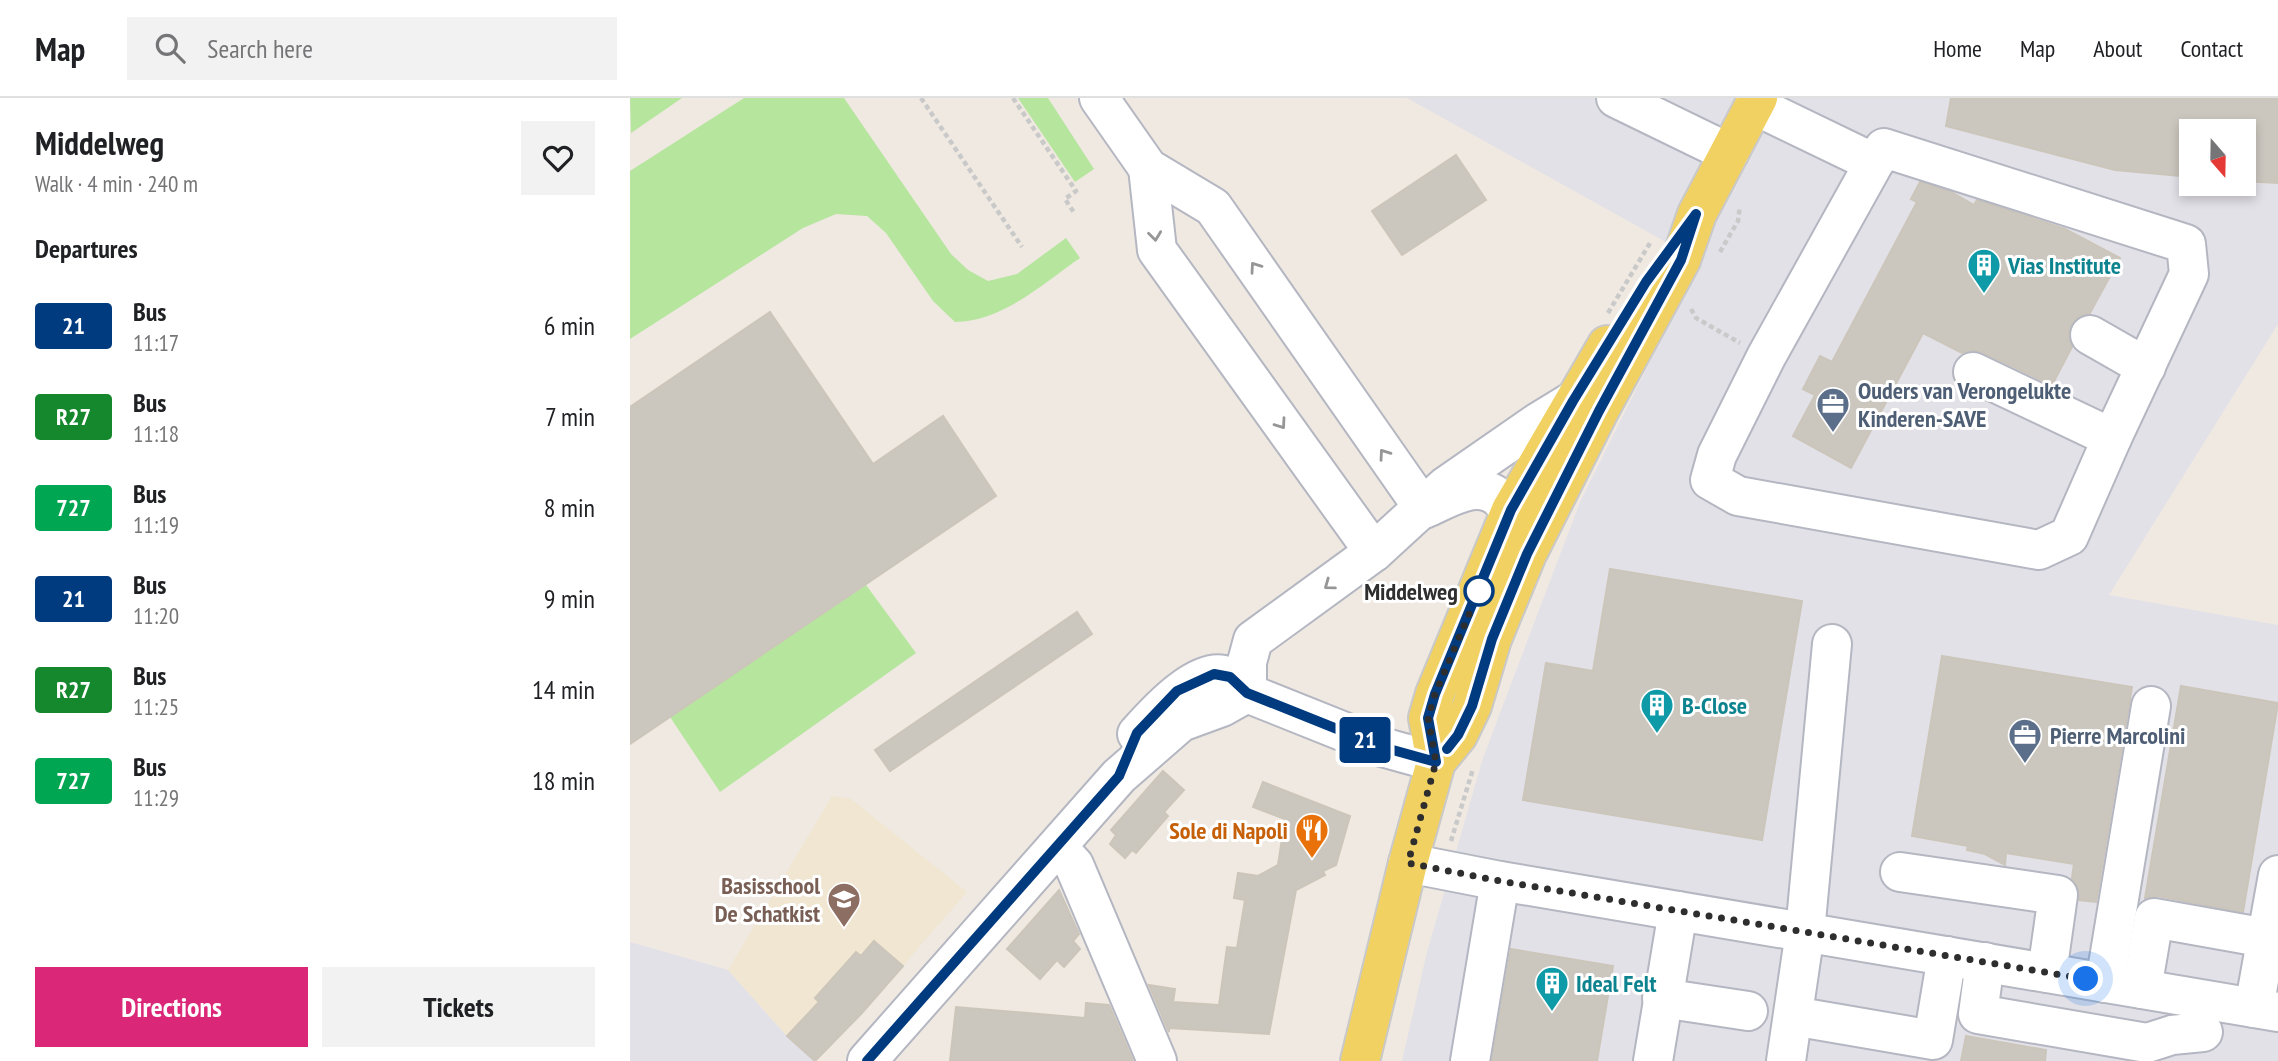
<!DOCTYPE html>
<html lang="en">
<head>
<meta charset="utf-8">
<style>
  :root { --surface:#fff; --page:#f2f2f2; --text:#202124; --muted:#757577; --line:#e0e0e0; --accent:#db2777 }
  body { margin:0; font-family:"PT Sans Narrow",sans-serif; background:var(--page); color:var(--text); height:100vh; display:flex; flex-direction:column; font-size:26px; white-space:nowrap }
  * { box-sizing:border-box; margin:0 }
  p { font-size:23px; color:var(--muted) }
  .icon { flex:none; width:38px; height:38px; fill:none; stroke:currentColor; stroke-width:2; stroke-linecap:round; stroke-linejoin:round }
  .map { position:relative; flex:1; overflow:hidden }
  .side { display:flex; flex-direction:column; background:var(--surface); width:630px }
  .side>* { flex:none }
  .badge { padding:0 14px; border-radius:5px; font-size:24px; line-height:46px }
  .needle { width:46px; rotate:160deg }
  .controls { position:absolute; left:1549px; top:21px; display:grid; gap:14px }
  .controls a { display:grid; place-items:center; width:77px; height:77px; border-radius:0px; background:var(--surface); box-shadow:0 4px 10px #0003; font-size:35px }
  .you { position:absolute; width:35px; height:35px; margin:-18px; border:5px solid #fff; border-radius:50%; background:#1a73e8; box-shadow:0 0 0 10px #1a73e833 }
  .map>.badge { position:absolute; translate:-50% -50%; box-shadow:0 0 0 4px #fff }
  h2 { padding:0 35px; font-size:26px; line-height:63px }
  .round { display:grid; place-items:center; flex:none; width:74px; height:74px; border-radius:0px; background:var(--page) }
  .head { display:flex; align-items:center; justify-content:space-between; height:119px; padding:0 35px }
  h1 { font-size:33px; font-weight:800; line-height:52px }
  .cta { display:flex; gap:14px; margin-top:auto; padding:14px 35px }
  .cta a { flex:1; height:80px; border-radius:0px; background:var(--accent); color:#fff; font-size:28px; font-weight:800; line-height:80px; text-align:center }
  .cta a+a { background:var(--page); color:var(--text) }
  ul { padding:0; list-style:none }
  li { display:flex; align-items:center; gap:21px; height:91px; padding:0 35px }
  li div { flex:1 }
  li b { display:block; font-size:26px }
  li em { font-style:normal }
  li .badge { min-width:77px; font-weight:700; text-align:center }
  header { display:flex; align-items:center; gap:42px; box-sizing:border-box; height:98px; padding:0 35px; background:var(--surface); border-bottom:2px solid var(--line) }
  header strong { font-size:33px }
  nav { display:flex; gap:38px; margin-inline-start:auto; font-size:24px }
  .search { width:490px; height:63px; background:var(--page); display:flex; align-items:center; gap:18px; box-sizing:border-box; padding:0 24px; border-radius:0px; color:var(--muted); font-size:26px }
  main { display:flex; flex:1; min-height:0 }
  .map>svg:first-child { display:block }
  .industrial { fill:#e3e1e8; fill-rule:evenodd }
  .education { fill:#f0e6d1 }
  .green { fill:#b6e59e }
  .building { fill:#cbc7bf; stroke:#cbc5ba; stroke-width:2 }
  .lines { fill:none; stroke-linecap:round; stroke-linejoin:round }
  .minor-casing { stroke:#b4b7c1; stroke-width:42 }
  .major-casing { stroke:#c9c9c9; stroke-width:42 }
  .path { stroke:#c9c9c9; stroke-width:4.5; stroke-dasharray:5 3.5; stroke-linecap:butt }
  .minor { stroke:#fff; stroke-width:38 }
  .major { stroke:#f2d163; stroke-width:38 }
  .oneway { stroke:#969696 }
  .line-casing { stroke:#fff; stroke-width:16 }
  .line { stroke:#003b80; stroke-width:10 }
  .walk { stroke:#2e2e2e; stroke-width:7; stroke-dasharray:0 12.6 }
  .stop-dot { fill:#fff; stroke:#003b80; stroke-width:3.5 }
  .labels { text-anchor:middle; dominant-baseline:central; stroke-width:6; stroke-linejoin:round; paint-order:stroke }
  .culture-label { font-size:24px; font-weight:bold; fill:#0d838f; stroke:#fff; text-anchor:start }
  .service-label { font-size:24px; font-weight:bold; fill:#4e5e75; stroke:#fff; text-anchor:start }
  .stop-label { font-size:24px; font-weight:bold; fill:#2e2e2e; stroke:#fff; text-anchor:end }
  .food-label { font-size:24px; font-weight:bold; fill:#c56008; stroke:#fff; text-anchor:end }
  .education-label { font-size:24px; font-weight:bold; fill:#785e54; stroke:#fff; text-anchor:end }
</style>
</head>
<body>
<header>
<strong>Map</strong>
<div class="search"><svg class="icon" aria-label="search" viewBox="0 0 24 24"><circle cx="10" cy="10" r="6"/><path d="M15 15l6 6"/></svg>Search here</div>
<nav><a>Home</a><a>Map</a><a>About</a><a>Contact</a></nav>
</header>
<main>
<section class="side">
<div class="head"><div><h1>Middelweg</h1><p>Walk · 4 min · 240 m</p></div><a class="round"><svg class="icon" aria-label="heart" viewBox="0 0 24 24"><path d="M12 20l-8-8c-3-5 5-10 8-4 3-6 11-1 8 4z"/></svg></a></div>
<h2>Departures</h2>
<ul>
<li><span class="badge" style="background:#003b80;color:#fff">21</span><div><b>Bus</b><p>11:17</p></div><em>6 min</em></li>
<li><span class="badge" style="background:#15882e;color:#fff">R27</span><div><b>Bus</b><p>11:18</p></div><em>7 min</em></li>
<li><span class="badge" style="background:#00a651;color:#fff">727</span><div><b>Bus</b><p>11:19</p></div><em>8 min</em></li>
<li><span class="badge" style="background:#003b80;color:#fff">21</span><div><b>Bus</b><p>11:20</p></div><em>9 min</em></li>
<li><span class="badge" style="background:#15882e;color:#fff">R27</span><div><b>Bus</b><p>11:25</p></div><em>14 min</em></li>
<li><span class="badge" style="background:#00a651;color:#fff">727</span><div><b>Bus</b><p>11:29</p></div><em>18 min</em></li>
</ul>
<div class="cta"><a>Directions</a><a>Tickets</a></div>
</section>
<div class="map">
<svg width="1648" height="963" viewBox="0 0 1648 963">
  <rect width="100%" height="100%" fill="#efe9e1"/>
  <g class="industrial">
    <path d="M777,0H1648V226L1479,497L1648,527V963H772L797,854L853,660L950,404L1070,163ZM1561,33H1614V86H1561Z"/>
    <path d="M0,844L98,872L157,938L185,963H0Z"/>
  </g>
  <path class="education" d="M202,698L221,701L337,794L231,916L185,963L157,938L98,872Z"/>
  <g class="green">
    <path d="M0,0H52L1,35Z"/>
    <path d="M114,0H214L321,156L338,172L358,183L387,176L436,140L450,160C411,187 373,223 325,224L303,203L256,135L237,118L206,116L173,130L0,241V73Z"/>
    <path d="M388,0H418L464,71L445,84Z"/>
    <path d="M236,487L286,555L90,694L40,619Z"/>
  </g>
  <g class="building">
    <path d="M1321,0H1648V85L1614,83V33H1561V79L1485,72L1316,28Z"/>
    <path d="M826,57L856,102L772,157L742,113Z"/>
    <path d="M1290,84L1321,94L1344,107L1347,102L1435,131L1490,160L1460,215L1448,219L1441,227L1438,238L1442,249L1422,287L1352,254L1342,252L1332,255L1293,235L1221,370L1163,338L1185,297L1173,291L1190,258L1202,264L1287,104L1281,101Z"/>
    <path d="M140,214L243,366L313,318L366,398L0,646V309Z"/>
    <path d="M980,471L1172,503L1132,742L893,702L916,565L963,573Z"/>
    <path d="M447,514L462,536L260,673L245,652Z"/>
    <path d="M1312,558L1502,589L1466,804L1449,802L1448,790L1442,780L1444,766L1376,755L1375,767L1355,756L1337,752L1338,748L1282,738Z"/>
    <path d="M1551,588L1648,605L1613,814L1528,798L1515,800Z"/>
    <path d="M533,673L554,692L534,714L538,718L506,755L502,752L495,760L480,746L486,737L481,732Z"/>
    <path d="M633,684L720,718L706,767L693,773L695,777L666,792L639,936L539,930V934L519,887L545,891L543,904L589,907L597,849L607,850L615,802L604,800L608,775L628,778L648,767L655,721L623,709Z"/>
    <path d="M429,792L449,836L443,843L450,851L434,869L427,862L410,881L377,851Z"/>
    <path d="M244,843L273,868L231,916L185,963L157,938L189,904L185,900L226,854L231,858Z"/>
    <path d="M881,851L983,868L967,963H862Z"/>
    <path d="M456,905L479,907L503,963H320L326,909L455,920Z"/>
    <path d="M1336,938L1416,952L1415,963H1331Z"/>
  </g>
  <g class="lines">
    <defs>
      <g id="minor">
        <path d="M469,0L518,70L583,109L794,411C818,401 849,379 871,402C882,413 889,425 893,441"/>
        <path d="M986,0L1099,55"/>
        <path d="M1124,7L1244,65L1136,259L1087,357L1080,382L1108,398L1409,452L1439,438L1482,340L1559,176L1556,146L1254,50L1244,65"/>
        <path d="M518,70L527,152L744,454"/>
        <path d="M1460,237L1516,269"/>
        <path d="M1343,274L1482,340"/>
        <path d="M617,595V564L623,542L744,454L816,388L907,325L943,303"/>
        <path d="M507,636C524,617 572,562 601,580C607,584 612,591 617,595L752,649L806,664"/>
        <path d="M428,750L444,767L527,963"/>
        <path d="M778,765L870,783L1648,914"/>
        <path d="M1270,774L1428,797L1417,875"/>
        <path d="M1355,864L1348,916L1517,945L1542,937L1573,934"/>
        <path d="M1475,885L1521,608"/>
        <path d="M1512,891L1524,820L1636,840"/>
        <path d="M1032,900L1118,913"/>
        <path d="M1624,910L1648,777"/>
        <path d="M1163,918L1303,942L1317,858"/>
        <path d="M237,963L489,678L551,624L592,609L617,595"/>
        <path d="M840,963L870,783"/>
        <path d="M1023,963L1048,813"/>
        <path d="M1156,963L1175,834L1202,546"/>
      </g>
      <g id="major">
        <path d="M806,664L798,620L805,596L881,412L977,247"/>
        <path d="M730,963L778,765L806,664L828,637L842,608L862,541L897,456L969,313L1051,162L1067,116L1128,0"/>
      </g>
    </defs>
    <use href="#minor" class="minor-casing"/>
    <use href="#major" class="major-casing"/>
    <g class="path">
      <path d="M291,0L392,149"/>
      <path d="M383,0L446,93L435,101L445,116"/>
      <path d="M1090,154L1108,123L1110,108"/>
      <path d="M1061,211L1066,220L1110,245"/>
      <path d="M978,215L1020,145"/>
      <path d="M821,743L843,671"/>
    </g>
    <use href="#minor" class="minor"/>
    <use href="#major" class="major"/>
  </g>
  <defs><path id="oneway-chevron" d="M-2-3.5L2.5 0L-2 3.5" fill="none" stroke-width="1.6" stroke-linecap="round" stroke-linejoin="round" transform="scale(1.75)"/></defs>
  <g class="oneway">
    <use href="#oneway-chevron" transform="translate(525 138) rotate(83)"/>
    <use href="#oneway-chevron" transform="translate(625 169) rotate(-125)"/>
    <use href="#oneway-chevron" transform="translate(651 326) rotate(55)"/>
    <use href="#oneway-chevron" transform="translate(754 356) rotate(-125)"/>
    <use href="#oneway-chevron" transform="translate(699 487) rotate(144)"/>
  </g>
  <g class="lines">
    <defs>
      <path id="line" d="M237,963L489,678L507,635L547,593L584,576L600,579L617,595L752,649L806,664L798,620L805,596L881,412L943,303L1016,184L1066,116L1051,162L969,313L897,456L862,541L842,608L828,637L817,651"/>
    </defs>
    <use href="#line" class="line-casing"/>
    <use href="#line" class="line"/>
    <path class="walk" d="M849,493L805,596L798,620L806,664L778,765L870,783L1456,881"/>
  </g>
  <defs>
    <symbol id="building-pin" viewBox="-11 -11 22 30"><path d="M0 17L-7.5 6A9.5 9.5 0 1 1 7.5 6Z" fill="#0f9aa8" stroke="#fff"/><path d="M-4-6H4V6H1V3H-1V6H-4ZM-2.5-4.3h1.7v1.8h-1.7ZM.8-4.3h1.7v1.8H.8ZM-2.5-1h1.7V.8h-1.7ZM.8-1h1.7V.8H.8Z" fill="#fff"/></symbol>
    <symbol id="office-pin" viewBox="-11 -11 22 30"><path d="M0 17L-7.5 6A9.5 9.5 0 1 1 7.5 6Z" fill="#5c6f8a" stroke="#fff"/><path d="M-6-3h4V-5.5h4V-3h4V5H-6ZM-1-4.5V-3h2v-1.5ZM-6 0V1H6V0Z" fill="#fff"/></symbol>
    <symbol id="restaurant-pin" viewBox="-11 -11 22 30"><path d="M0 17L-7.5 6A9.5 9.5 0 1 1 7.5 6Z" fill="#e8710a" stroke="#fff"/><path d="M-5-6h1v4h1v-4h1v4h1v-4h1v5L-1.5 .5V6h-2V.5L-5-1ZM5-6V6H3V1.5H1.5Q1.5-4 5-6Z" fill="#fff"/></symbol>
    <symbol id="school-pin" viewBox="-11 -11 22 30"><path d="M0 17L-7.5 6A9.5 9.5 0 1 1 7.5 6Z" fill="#8d6e63" stroke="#fff"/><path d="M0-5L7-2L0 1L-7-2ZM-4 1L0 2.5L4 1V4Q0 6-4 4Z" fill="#fff"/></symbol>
  </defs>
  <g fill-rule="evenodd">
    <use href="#building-pin" x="1335" y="148" width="38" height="52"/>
    <use href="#office-pin" x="1184" y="287" width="38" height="52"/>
    <use href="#building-pin" x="1008" y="588" width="38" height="52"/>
    <use href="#office-pin" x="1376" y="618" width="38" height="52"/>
    <use href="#restaurant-pin" x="663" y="713" width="38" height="52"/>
    <use href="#school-pin" x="195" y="782" width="38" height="52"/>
    <use href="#building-pin" x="903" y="866" width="38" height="52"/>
  </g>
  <circle class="stop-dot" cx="849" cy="493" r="14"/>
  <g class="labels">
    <g class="culture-label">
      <text x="1378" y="167">Vias Institute</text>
      <text x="1052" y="607">B-Close</text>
      <text x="946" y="885">Ideal Felt</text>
    </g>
    <g class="service-label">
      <text x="1228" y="292">Ouders van Verongelukte<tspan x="1228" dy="28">Kinderen-SAVE</tspan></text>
      <text x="1420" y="637">Pierre Marcolini</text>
    </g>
    <g class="stop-label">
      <text x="828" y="493">Middelweg</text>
    </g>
    <g class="food-label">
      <text x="658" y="732">Sole di Napoli</text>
    </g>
    <g class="education-label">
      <text x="190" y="787">Basisschool<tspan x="190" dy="28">De Schatkist</tspan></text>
    </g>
  </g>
</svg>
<div class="controls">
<a><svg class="needle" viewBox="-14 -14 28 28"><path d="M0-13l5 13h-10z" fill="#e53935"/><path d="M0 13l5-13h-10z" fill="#757577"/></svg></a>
</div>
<div class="you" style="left:1456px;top:881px"></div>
<b class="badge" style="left:735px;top:642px;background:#003b80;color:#fff">21</b>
</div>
</main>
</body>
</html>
